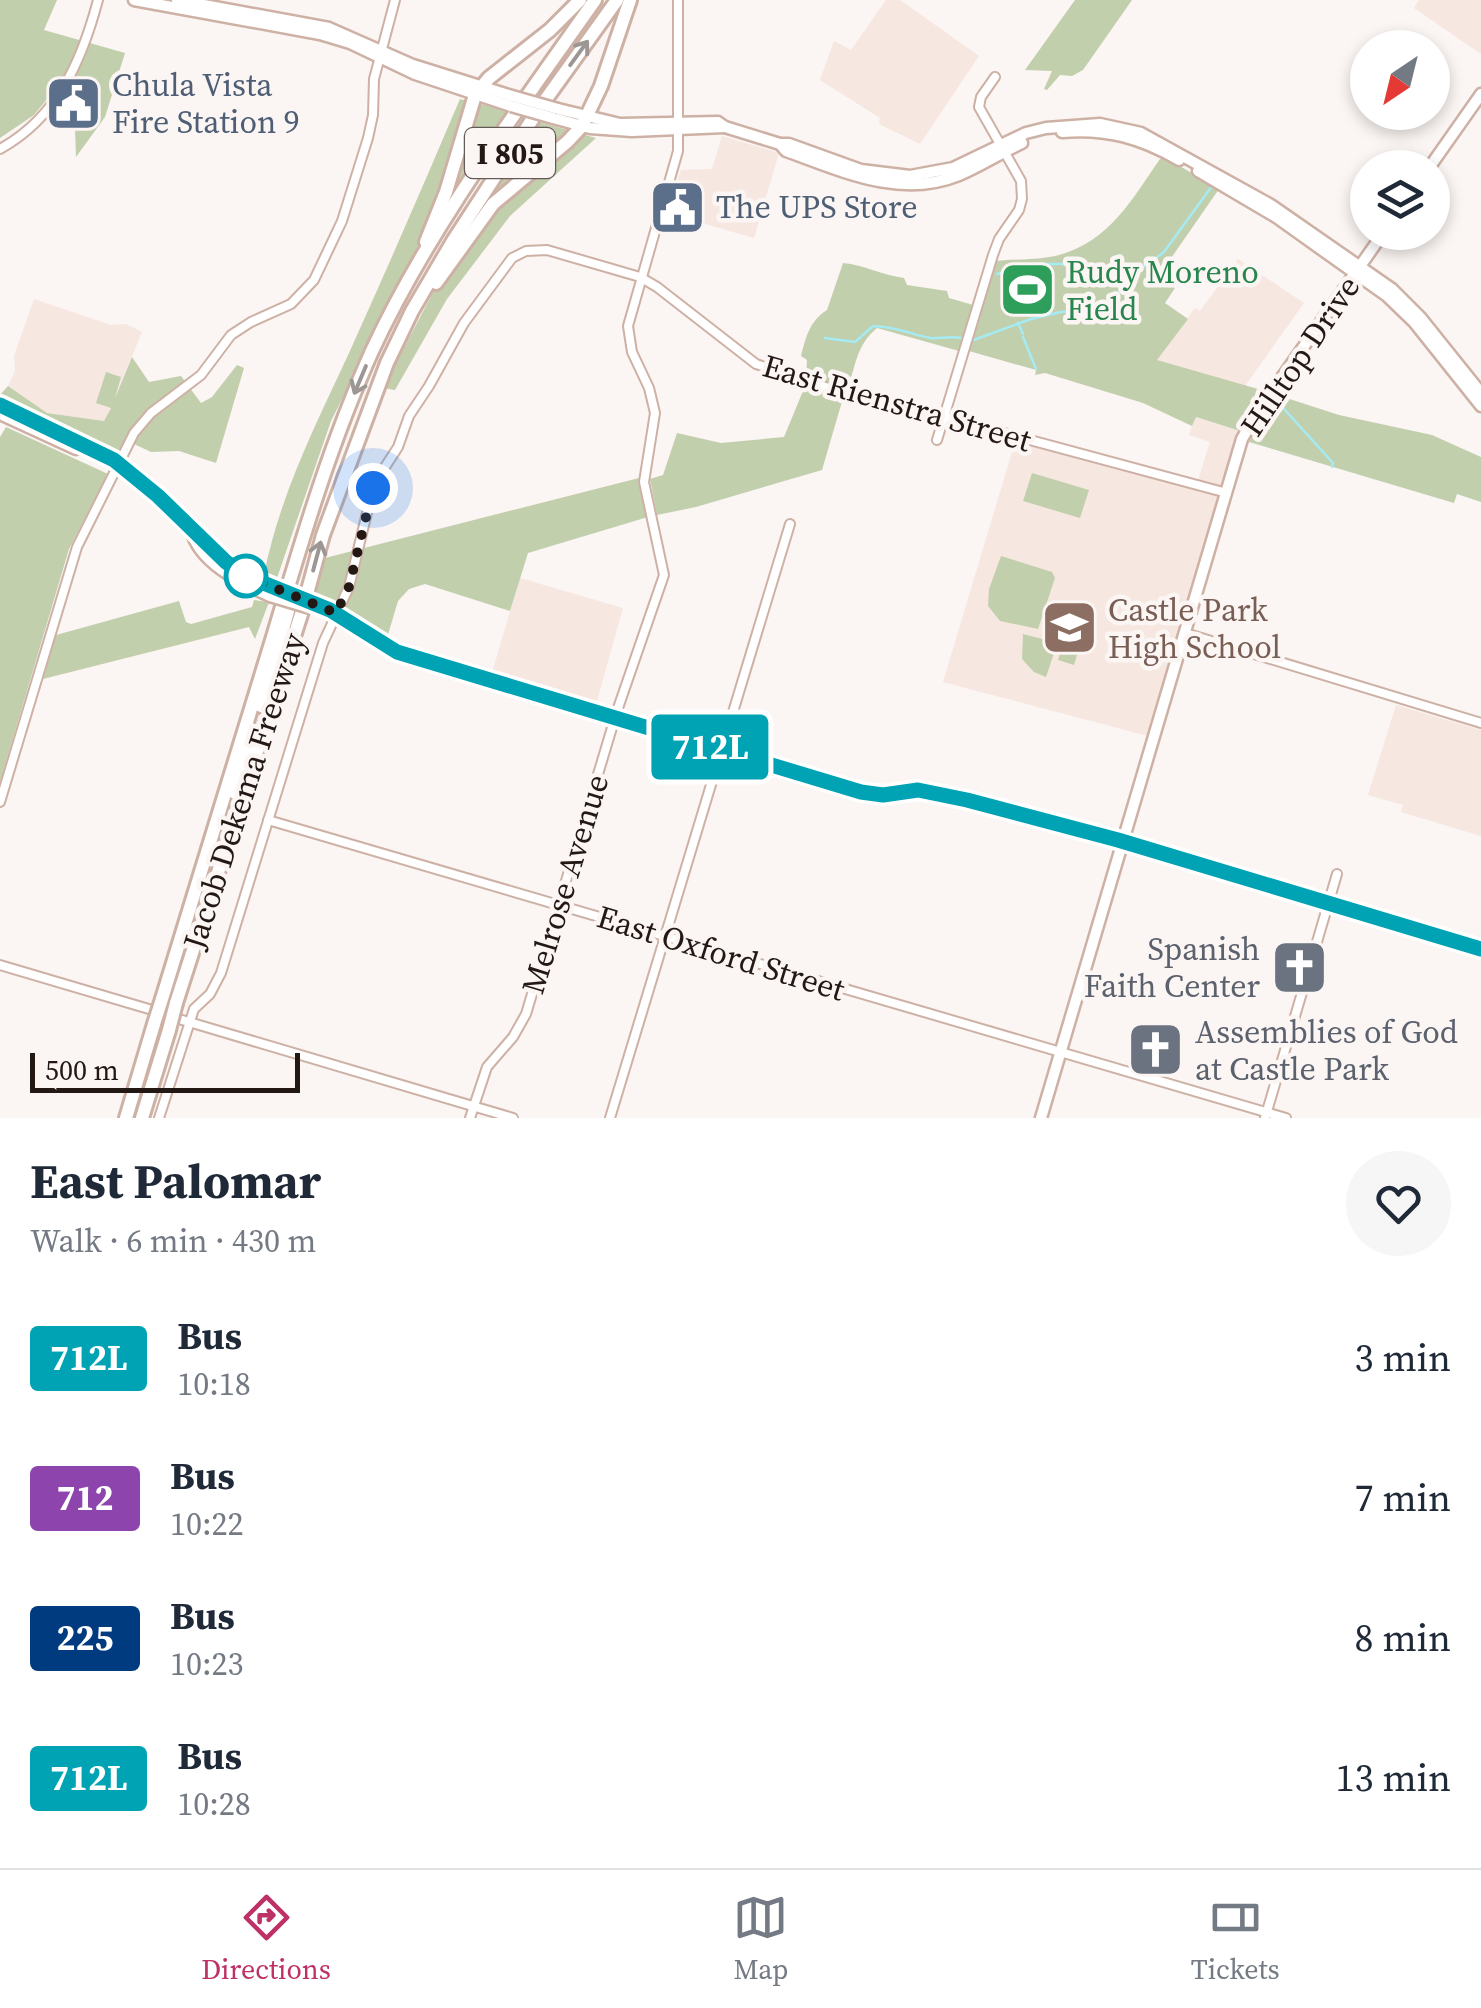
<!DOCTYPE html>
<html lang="en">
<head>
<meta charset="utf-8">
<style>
  :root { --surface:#fff; --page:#f6f6f7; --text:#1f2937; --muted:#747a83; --line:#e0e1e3; --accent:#bd3166 }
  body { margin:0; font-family:"Source Serif 4",serif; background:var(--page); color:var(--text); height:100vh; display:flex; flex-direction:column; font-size:38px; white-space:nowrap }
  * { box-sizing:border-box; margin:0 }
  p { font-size:32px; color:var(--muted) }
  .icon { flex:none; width:55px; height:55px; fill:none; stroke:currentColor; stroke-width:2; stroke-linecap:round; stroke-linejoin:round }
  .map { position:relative; height:1118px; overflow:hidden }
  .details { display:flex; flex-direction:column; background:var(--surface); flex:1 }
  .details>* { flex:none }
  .badge { padding:0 20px; border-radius:8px; font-size:35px; line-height:65px }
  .needle { width:65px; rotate:215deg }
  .tools { position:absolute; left:1350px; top:30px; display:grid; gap:20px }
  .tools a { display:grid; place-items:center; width:100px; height:100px; border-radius:50%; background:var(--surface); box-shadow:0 5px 15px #0003; font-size:50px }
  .scale { position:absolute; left:30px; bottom:25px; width:270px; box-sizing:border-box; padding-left:10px; border:5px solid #231814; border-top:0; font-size:28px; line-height:35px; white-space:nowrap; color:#231814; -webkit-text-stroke:8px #fbf5f3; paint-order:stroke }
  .you { position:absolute; width:50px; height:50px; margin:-25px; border:8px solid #fff; border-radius:50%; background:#1a73e8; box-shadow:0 0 0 15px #1a73e833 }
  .map>.badge { position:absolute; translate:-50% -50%; box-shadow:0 0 0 5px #fff }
  .round { display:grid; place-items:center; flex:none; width:105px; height:105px; border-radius:52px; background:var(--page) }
  .summary { display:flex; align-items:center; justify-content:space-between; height:170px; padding:0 30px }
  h1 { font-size:48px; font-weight:700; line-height:75px }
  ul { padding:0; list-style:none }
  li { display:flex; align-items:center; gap:30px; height:140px; padding:0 30px }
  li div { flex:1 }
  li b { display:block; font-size:38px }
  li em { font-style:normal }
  li .badge { min-width:110px; font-weight:700; text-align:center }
  .menu { display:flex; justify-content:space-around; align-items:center; height:140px; border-top:2px solid var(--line); background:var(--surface); font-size:28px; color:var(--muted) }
  .menu a { display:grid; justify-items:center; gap:5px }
  .menu .current { color:var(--accent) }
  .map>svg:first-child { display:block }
  .built { fill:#f6e7e1 }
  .green { fill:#c2cfac }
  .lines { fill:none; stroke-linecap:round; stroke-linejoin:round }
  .stream { stroke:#a5ebf4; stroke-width:2.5 }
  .minor-casing { stroke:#ceb1a5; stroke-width:12 }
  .major-casing { stroke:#ceb1a5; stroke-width:15 }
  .highway-casing { stroke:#ceb1a5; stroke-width:18 }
  .minor { stroke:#fff; stroke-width:8 }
  .major { stroke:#fff; stroke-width:10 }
  .highway { stroke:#fff; stroke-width:12 }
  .major-bridge-casing { stroke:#ceb1a5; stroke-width:15; stroke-linecap:butt }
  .highway-bridge-casing { stroke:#ceb1a5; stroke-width:18; stroke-linecap:butt }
  .major-bridge { stroke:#fff; stroke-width:10 }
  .highway-bridge { stroke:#fff; stroke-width:12 }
  .oneway { stroke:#9c9795 }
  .line-casing { stroke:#fff; stroke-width:22 }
  .line { stroke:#00a3b4; stroke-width:15 }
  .walk { stroke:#231814; stroke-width:10; stroke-dasharray:0 18 }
  .stop-dot { fill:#fff; stroke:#00a3b4; stroke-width:5 }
  .labels { text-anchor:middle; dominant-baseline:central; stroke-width:9; stroke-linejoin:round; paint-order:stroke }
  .shield { fill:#fbf5f3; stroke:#645a57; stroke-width:2.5 }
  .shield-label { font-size:30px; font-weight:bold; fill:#231814 }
  .service-label { font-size:32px; fill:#4e5e75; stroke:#fbf5f3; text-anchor:start }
  .leisure-label { font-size:32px; fill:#27864d; stroke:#fbf5f3; text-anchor:start }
  .street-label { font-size:32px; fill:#231814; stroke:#fbf5f3 }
  .education-label { font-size:32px; fill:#785e54; stroke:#fbf5f3; text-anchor:start }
  .worship-label { font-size:32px; fill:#5b616d; stroke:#fbf5f3; text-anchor:end }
</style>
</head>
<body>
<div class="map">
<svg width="1481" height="1118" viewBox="0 0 1481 1118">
  <rect width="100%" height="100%" fill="#fbf5f3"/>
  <g class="built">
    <path d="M886,0H900L979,56L920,144L879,124L880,118L820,80L834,41L851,50Z"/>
    <path d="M1419,0H1481V54L1414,8Z"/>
    <path d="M722,136L779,153L754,238L667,213L681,170L712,169Z"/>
    <path d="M1238,259L1304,303L1245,386L1156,360L1195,308L1200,311Z"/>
    <path d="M34,299L111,325L126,324L142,332L105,421L47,413L8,386L15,371L14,356Z"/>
    <path d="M1195,417L1240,431L1220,486L1198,480L1210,442L1189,435Z"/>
    <path d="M1015,442L1217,495L1219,499L1148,736L943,682Z"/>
    <path d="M520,578L623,608L595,708L491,676Z"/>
    <path d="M1396,705L1481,730V836L1401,812L1403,805L1368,795Z"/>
  </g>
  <g class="green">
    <path d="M0,0H57L44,30L125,53L105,117L76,157L75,128L87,115L89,77L66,76L34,115L0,138Z"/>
    <path d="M1075,0H1132L1083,70L1072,76L1060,75L1047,90L1044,89L1052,71L1025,70Z"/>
    <path d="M460,99L510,111L446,203L437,201L409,266L331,421L277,578L264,575C279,497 316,424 349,353C387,269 424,184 460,99Z"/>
    <path d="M539,122L596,138L510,216L447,299L395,390L383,388L464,233Z"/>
    <path d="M1166,158L1219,189L1158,277L1175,288L1165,303L1188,319L1157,360L1265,391L1240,431L1196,417L1192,426L1143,403L1045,373L1035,375L1036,370L969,351L996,261C1016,259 1040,260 1059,255C1110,241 1132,199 1160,159Z"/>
    <path d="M843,263C864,265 882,275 904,278L907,285L947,291L949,298L973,305L959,351L877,328C855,346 856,368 847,389L806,377L807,360L801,356C806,336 810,321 827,310Z"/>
    <path d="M132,357L149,382L181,376L201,403L212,397L237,365L244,368L216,463L179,451L151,452L134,444L116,455L0,401V395L8,386L47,413L104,421L111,408L96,403L106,372L121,377L115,398Z"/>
    <path d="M805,386L843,398L822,470L696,507L657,515L650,479L663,475L677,433L721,443L784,437Z"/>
    <path d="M1274,394L1339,415L1432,435L1481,457V502L1457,494L1454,503L1249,442Z"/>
    <path d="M6,427L108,474L69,549L0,782V437Z"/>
    <path d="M1032,473L1089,490L1080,518L1023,501Z"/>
    <path d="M639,478L648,517L528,553L510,611L425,584L409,589L398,601L387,638L312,591L321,559Z"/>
    <path d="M1001,556L1052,572L1055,578L1038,629L1000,621L988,606L989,589Z"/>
    <path d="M254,600L269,602L255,639L249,627L43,679L56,635L179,601L186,622L191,624L252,607Z"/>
    <path d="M1075,604L1091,608L1074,665L1058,660Z"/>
    <path d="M1023,634L1054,642L1056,647L1046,677L1034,672L1022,659Z"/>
  </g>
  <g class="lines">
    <g class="stream">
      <path d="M997,274L1040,264H1068"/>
      <path d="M1018,323L1023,334"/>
      <path d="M1023,337L1036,369"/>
      <path d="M825,338L855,342L873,326C893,326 911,334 930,338C938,339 950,336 962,338"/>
      <path d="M971,341L1031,319L1061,312L1093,310L1109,303L1138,271L1164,252L1212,186"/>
      <path d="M1261,394H1262"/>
      <path d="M1275,399L1333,463L1332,467"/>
    </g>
    <defs>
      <g id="minor">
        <path d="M0,149C58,117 82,60 98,0"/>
        <path d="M937,440L993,255L999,239L1019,210L1022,199L1021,181L979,107L981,97L995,77"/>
        <path d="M1185,633L1481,723"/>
        <path d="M0,802L77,547L134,433L151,413L201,375L231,335L251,322L291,304L314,280L342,221L368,138L373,115L374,79L395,0"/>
        <path d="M268,820L1286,1118"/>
        <path d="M0,965L159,1012"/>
        <path d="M172,1017L513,1118"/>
        <path d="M159,1118L194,1009L210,994L221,973L323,643L349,587L374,484L398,447L409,416L429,386L464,323L512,258L526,251L547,250L640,277L657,287L756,364L865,400L896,404L1227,493"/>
        <path d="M470,1118L487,1067L513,1037L526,1014L617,711L664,575L644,482L655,413L649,388L632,352L628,326L678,151V0"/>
        <path d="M610,1118L790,524"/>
        <path d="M1265,1118L1337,874"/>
      </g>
      <g id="major">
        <path d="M134,0L320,34L350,43L415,74L511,106"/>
        <path d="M177,0L329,28L413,65L512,96"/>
        <path d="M558,109L620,124L718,122L725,127L780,144H789L861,170L910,176L953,168L1026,133L1046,128L1100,124L1141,133L1271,205L1392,289L1420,317L1481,393"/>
        <path d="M553,118L590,128L632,131L725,127"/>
        <path d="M1062,132C1106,128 1141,138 1179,160"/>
        <path d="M780,144L786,151C842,171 900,199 959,175C981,166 1000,153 1022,143"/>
        <path d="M1429,168L1481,94"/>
        <path d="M1198,171L1276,217L1387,296L1414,322L1481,406"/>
        <path d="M0,404C33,426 84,437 112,459C128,471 146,483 160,497C197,532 227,568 275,588"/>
        <path d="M0,414L76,449"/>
        <path d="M191,529C198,563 242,583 270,596"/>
        <path d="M313,602L369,632L384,646L397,652L861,792L890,795L918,791L967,800L1122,841L1481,949"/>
        <path d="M1041,1118L1242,439L1255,416L1384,232"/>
      </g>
      <g id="highway">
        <path d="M426,242L446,192L475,95L489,78L550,30L580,0"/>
        <path d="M436,283L493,204L567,142L582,126L601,86L630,0"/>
        <path d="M261,706L290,604"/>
        <path d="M235,793L252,735"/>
        <path d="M162,999C199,878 236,758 273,637C302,540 330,444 372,351C429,228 517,111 595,0"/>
        <path d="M176,1003L304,605L323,535L387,363L412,311L453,241L541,106L617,0"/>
        <path d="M126,1118L154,1024"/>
        <path d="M142,1118L169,1030"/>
      </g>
    </defs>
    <use href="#minor" class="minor-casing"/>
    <use href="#major" class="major-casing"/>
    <use href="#highway" class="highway-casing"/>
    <use href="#minor" class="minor"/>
    <use href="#major" class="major"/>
    <use href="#highway" class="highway"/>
    <defs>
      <g id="major-bridge">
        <path d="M512,96L558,109"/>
        <path d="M511,106L553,118"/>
        <path d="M275,588L307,600"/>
        <path d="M270,596L310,608"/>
      </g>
      <g id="highway-bridge">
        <path d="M154,1024L162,999"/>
        <path d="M169,1030L176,1003"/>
      </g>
    </defs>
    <use href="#major-bridge" class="major-bridge-casing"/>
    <use href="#highway-bridge" class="highway-bridge-casing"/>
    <use href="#major-bridge" class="major-bridge"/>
    <use href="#highway-bridge" class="highway-bridge"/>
  </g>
  <defs><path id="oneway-shaft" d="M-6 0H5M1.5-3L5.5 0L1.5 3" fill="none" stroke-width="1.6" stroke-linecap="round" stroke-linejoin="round" transform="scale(2.5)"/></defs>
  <g class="oneway">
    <use href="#oneway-shaft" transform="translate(579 53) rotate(-54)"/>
    <use href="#oneway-shaft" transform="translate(360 380) rotate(113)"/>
    <use href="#oneway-shaft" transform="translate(317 556) rotate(-75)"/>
  </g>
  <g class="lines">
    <defs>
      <path id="line" d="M0,405L114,460L158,496L226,562L246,576L330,610L397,652L861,792L883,795L918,790L967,800L1118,840L1481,949"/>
    </defs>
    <use href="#line" class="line-casing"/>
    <use href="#line" class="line"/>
    <path class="walk" d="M246,576L336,613L349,587L373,488"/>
  </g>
  <defs>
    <symbol id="civic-square" viewBox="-11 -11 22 22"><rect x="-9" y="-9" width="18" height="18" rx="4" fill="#5c6f8a" stroke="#fbf5f3"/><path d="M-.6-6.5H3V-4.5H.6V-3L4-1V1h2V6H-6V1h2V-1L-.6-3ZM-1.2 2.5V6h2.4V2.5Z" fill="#fff"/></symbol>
    <symbol id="stadium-square" viewBox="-11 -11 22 22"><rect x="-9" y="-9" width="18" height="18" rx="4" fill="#2e9e5b" stroke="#fbf5f3"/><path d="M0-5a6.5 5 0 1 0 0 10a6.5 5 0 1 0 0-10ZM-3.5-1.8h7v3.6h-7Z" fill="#fff"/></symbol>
    <symbol id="school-square" viewBox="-11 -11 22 22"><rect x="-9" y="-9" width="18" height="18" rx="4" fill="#8d6e63" stroke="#fbf5f3"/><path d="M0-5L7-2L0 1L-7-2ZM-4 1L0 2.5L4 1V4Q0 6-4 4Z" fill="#fff"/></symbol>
    <symbol id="church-square" viewBox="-11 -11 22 22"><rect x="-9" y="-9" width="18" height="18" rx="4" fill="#6b7280" stroke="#fbf5f3"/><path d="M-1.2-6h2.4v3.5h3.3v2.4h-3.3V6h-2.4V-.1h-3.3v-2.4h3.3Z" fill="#fff"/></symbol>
  </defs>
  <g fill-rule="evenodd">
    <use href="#civic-square" x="42" y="72" width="63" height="63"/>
    <use href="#civic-square" x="646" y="176" width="63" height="63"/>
    <use href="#stadium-square" x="996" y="258" width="63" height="63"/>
    <use href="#school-square" x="1038" y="596" width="63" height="63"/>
    <use href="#church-square" x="1268" y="936" width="63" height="63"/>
    <use href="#church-square" x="1124" y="1018" width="63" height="63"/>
  </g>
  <circle class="stop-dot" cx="246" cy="576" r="20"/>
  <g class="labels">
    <rect class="shield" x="465" y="128" width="90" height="50" rx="8"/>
    <g class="shield-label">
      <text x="510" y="153">I 805</text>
    </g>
    <g class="service-label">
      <text x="112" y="85">Chula Vista<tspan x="112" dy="37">Fire Station 9</tspan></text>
      <text x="716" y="207">The UPS Store</text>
    </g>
    <g class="leisure-label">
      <text x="1066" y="272">Rudy Moreno<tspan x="1066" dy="37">Field</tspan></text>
    </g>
    <g class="street-label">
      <text transform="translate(1300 356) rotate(-56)">Hilltop Drive</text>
      <text transform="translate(897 403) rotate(16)">East Rienstra Street</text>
      <text transform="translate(244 791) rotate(-72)">Jacob Dekema Freeway</text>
      <text transform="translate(565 884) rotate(-73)">Melrose Avenue</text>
      <text transform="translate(721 953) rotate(17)">East Oxford Street</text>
    </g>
    <g class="education-label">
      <text x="1108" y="610">Castle Park<tspan x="1108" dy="37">High School</tspan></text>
    </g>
    <g class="worship-label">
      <text x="1260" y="949">Spanish<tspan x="1260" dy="37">Faith Center</tspan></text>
      <text x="1195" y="1032" text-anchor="start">Assemblies of God<tspan x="1195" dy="37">at Castle Park</tspan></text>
    </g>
  </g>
</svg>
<div class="tools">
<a><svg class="needle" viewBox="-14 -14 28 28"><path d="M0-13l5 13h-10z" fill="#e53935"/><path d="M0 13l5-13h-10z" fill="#747a83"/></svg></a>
<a><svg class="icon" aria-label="layers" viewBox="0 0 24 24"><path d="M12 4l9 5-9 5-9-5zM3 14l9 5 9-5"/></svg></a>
</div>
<div class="scale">500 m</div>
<div class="you" style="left:373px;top:488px"></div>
<b class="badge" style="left:710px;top:747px;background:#00a3b4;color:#fff">712L</b>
</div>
<section class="details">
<div class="summary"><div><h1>East Palomar</h1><p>Walk · 6 min · 430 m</p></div><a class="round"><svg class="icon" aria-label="heart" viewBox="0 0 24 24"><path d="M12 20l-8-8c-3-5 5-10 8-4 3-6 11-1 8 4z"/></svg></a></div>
<ul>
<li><span class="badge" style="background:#00a3b4;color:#fff">712L</span><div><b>Bus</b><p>10:18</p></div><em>3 min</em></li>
<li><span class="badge" style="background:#8e44ad;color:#fff">712</span><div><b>Bus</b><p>10:22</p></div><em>7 min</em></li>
<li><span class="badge" style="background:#003b80;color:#fff">225</span><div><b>Bus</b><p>10:23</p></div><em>8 min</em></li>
<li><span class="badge" style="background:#00a3b4;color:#fff">712L</span><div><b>Bus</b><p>10:28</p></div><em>13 min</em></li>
</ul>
</section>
<nav class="menu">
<a class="current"><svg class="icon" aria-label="directions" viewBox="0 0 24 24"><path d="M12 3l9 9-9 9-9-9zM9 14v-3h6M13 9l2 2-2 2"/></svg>Directions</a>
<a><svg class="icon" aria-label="map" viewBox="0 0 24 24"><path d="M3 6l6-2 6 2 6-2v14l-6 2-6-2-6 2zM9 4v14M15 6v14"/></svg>Map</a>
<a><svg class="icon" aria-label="tickets" viewBox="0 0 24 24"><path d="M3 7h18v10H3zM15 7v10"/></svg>Tickets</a>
</nav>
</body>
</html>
